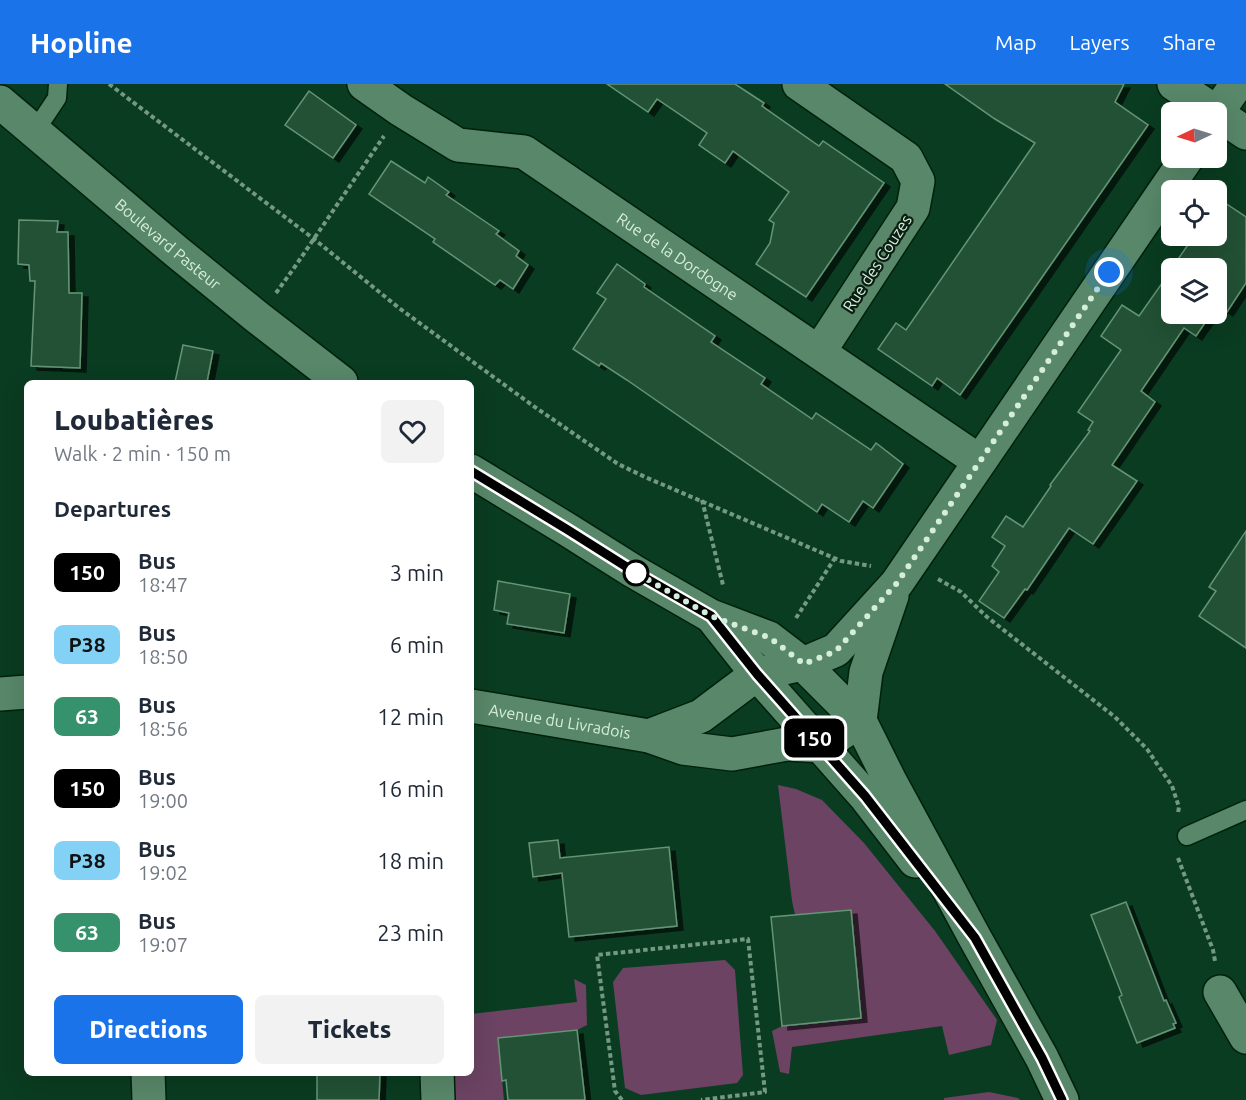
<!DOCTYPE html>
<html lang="en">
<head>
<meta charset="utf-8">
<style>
  :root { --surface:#fff; --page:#f2f2f3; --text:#1f2937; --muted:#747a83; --accent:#1a73e8 }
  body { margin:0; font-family:Ubuntu,sans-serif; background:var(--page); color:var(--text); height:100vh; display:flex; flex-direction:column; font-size:22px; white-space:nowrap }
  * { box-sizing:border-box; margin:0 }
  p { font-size:20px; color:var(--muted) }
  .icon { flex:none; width:33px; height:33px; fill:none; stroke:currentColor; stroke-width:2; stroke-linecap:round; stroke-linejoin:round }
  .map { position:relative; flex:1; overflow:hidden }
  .sheet { position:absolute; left:24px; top:296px; width:450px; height:696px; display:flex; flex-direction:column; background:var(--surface); border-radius:9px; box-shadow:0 6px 24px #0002 }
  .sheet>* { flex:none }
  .badge { padding:0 12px; border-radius:9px; font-size:21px; line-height:39px }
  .needle { width:39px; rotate:266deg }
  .fabs { position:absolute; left:1161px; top:18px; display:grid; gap:12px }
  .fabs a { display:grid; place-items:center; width:66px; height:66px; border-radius:9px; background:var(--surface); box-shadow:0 6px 24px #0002; font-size:30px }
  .you { position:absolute; width:30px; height:30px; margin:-15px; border:4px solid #fff; border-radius:50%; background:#1a73e8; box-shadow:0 0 0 9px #1a73e833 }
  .map>.badge { position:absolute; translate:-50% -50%; box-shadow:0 0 0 3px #fff }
  h2 { padding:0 30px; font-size:22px; line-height:54px }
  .round { display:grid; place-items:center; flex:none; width:63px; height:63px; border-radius:9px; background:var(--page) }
  .head { display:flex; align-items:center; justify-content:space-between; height:102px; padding:0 30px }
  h1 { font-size:28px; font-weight:800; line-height:45px }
  .primary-button { display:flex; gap:12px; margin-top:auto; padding:12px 30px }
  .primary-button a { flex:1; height:69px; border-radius:9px; background:var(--accent); color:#fff; font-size:24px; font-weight:800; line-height:69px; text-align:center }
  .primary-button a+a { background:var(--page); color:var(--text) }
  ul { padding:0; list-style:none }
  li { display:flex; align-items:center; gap:18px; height:72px; padding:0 30px }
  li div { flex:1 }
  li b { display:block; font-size:22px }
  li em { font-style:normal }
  li .badge { min-width:66px; font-weight:700; text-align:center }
  header { display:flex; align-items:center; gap:36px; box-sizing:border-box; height:84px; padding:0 30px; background:var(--accent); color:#fff }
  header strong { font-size:28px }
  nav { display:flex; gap:33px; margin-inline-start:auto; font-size:21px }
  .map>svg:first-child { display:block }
  .green { fill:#6c4363 }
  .building { fill:#235135; stroke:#659576; stroke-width:1.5; filter:url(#shadow) }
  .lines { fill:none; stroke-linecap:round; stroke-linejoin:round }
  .lane-casing { stroke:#00210d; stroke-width:21 }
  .street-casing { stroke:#00210d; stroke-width:36 }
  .secondary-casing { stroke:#00210d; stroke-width:36 }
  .path { stroke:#749982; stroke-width:4; stroke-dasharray:4.5 3; stroke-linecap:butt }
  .lane { stroke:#588769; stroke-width:18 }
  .street { stroke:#588769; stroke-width:33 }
  .secondary { stroke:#588769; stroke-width:33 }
  .line-casing { stroke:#fff; stroke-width:14 }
  .line { stroke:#000; stroke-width:9 }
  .walk { stroke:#d5eedc; stroke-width:6; stroke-dasharray:0 10.8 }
  .stop-dot { fill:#fff; stroke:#000; stroke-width:3 }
  .labels { text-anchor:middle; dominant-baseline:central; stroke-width:4.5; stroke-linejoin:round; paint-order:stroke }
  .street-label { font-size:16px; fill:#d5eedc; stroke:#0b1e12 }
</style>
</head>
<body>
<header>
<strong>Hopline</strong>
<nav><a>Map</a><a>Layers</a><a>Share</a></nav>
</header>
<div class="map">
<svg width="1246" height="1016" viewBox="0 0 1246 1016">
  <defs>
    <filter id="shadow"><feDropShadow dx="6" dy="4" stdDeviation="0" flood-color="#0009"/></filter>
  </defs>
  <rect width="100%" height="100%" fill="#0a3c21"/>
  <g class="green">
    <path d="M778,701L796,705L822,716L864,759L935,847L997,936L991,961L949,971L942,942L792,963L789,990L780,988L772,947L782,942L861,933L851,826L795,831L792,817Z"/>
    <path d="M725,876L735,886L743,991L737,999L641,1011L625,1004L613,898L623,884Z"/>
    <path d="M574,895L586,901L587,941L577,946L498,955L504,1016H455V989L471,988V930L577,918Z"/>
    <path d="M989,1008L1018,1014L1020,1016H944V1014Z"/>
  </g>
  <g class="building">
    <path d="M607,0H735L764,19L762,22L819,62L823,57L884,99L806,213L756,180L770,159L774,139L769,136L789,108L733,67L725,79L699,61L707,49L657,15L648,28Z"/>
    <path d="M945,0H1124L1115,18L1148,41L960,311L937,294L932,302L878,265L896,239L906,246L1035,59L995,35Z"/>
    <path d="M309,7L356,41L333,74L285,41Z"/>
    <path d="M391,77L425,99L428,93L449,108L446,111L499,147L496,150L519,167L516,172L528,181L513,205L500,196L495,201L433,158L435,155L369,110Z"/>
    <path d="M1219,115L1246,133V199L1227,228L1216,221V184H1172L1194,152H1216V118Z"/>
    <path d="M19,136L58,137L57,148H68L69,209H82L80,284L31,282L35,197H30L29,181L18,180Z"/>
    <path d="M617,180L645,200L644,203L715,252L711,258L765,294L761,300L812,335L816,329L871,366L876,359L903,380L873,424L863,417L849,438L822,420L817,428L627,296L601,279L599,282L573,265L606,215L597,209Z"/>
    <path d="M1172,185V230H1211L1196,252L1184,244L1141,307L1155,318L1112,381L1137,397L1093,460L1069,444L1027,506L1025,505L1004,534L979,517L999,488L992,482L1005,462L992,453L1006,432L1023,443L1051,402L1050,401L1090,347L1088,346L1093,338L1078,328L1121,266L1101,252L1122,221L1139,232Z"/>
    <path d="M183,261L213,267L207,298H175Z"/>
    <path d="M1246,447V564L1199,532L1216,507L1209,503Z"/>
    <path d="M498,497L570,510L564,549L507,540L509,529L494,526Z"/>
    <path d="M558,756L560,774L669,763L677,842L569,853L562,789L533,793L529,759Z"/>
    <path d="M1126,818L1164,917L1166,916L1176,939L1173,940L1175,944L1137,959L1119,913L1122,911L1091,831Z"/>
    <path d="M851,826L861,934L782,942L771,833Z"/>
    <path d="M577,946L585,1016H508L506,996L502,997L498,954Z"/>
    <path d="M380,989L379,1016H317V991Z"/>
  </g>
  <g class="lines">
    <defs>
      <g id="lane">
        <path d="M35,47L57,14L58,0"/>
        <path d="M1187,752L1246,726"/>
      </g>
      <g id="street">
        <path id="s1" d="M364,0L401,26L458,61L524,68L979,377"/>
        <path d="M799,0L906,74L918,97L913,124L819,268"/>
        <path d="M1174,0L1216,28"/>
        <path d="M1216,29L1246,49"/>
        <path d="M1216,30L1237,0"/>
        <path d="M0,610L27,608"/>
        <path id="s2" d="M471,622L649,652L683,664L732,670L787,660L822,662L860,637L866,588L892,512"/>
        <path d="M649,652L701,632L757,590L803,580L836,566L897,499L1187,74"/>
        <path d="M1220,908L1246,953"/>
        <path d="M148,988L149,1016"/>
        <path d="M437,988L438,1016"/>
      </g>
      <g id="secondary">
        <path id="s3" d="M0,18L177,168L257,233L341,298"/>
        <path d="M471,387L568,446L633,487L711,532L769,554L803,580L860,637L889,695L975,854L1042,974L1062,1016"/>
        <path d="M712,533L757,590L865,712L915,777"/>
      </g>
    </defs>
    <use href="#lane" class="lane-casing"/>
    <use href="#street" class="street-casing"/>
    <use href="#secondary" class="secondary-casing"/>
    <g class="path">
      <path d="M109,0L314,155L399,224L532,321L618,380L645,393L841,477L871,482"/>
      <path d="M276,209L294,184L384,52"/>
      <path d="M702,416L723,501"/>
      <path d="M938,495L961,508L987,533L1115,633L1147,665L1172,702L1179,723L1178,729"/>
      <path d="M796,534L835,474"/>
      <path d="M1178,774L1213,866L1215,877"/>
      <path d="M622,1016L615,1007L597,871L748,855L765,1008L701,1016"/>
    </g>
    <use href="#lane" class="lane"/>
    <use href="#street" class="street"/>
    <use href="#secondary" class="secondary"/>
  </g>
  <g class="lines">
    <defs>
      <path id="line" d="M471,387L568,446L633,487L711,532L757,590L865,712L975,854L1042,974L1062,1016"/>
    </defs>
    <use href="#line" class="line-casing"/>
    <use href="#line" class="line"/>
    <path class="walk" d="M636,489L633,487L711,532L770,554L804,580L836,567L897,499L1109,188"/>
  </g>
  <circle class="stop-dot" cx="636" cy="489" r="12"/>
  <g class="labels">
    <g class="street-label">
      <text stroke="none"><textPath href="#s3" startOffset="220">Boulevard Pasteur</textPath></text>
      <text stroke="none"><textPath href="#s1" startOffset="364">Rue de la Dordogne</textPath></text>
      <text transform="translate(877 179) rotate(-57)">Rue des Couzes</text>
      <text stroke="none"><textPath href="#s2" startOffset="90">Avenue du Livradois</textPath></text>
    </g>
  </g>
</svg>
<div class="fabs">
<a><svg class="needle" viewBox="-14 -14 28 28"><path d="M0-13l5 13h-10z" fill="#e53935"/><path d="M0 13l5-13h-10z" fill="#747a83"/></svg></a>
<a><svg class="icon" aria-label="locate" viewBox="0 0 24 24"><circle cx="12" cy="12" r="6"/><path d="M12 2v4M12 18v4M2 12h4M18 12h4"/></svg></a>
<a><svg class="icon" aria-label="layers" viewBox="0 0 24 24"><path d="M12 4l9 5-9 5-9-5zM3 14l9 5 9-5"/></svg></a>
</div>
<div class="you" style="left:1109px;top:188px"></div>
<b class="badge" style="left:814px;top:654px;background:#000;color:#fff">150</b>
<section class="sheet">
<div class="head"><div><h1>Loubatières</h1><p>Walk · 2 min · 150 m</p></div><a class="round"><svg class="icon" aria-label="heart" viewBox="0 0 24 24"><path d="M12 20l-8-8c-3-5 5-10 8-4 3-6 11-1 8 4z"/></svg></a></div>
<h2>Departures</h2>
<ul>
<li><span class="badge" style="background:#000;color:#fff">150</span><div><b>Bus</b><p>18:47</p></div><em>3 min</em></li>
<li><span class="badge" style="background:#83d1f5;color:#111">P38</span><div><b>Bus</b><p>18:50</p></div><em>6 min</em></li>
<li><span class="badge" style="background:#36916d;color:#fff">63</span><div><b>Bus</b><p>18:56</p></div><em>12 min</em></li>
<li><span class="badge" style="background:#000;color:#fff">150</span><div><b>Bus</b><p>19:00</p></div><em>16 min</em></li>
<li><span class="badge" style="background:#83d1f5;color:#111">P38</span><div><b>Bus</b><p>19:02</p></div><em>18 min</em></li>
<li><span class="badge" style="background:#36916d;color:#fff">63</span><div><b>Bus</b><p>19:07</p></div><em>23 min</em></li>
</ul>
<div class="primary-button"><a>Directions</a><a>Tickets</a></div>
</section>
</div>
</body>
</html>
